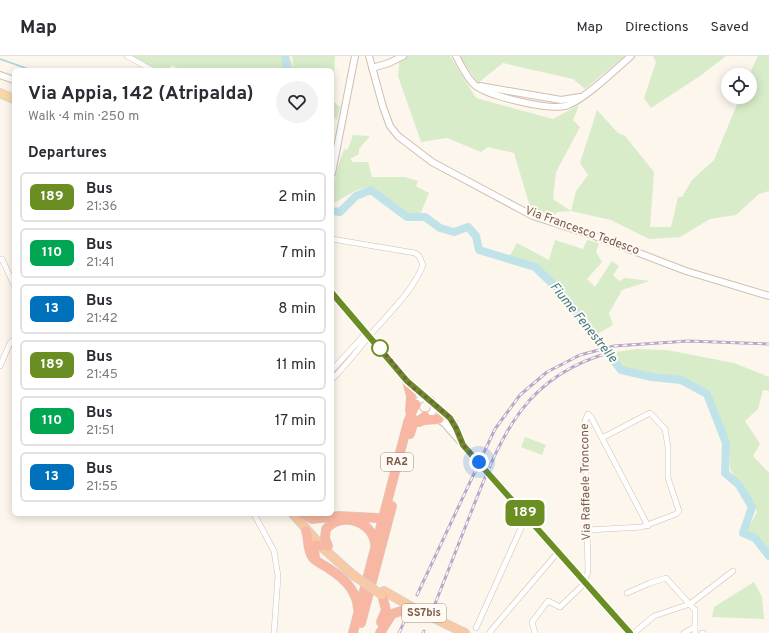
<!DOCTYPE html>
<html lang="en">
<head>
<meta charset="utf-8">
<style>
  :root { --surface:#fff; --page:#f2f2f3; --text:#2b2b33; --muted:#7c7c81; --line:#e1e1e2 }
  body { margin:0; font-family:Overpass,sans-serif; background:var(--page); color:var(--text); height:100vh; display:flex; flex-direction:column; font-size:15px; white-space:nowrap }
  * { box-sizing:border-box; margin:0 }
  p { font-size:13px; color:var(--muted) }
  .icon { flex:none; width:22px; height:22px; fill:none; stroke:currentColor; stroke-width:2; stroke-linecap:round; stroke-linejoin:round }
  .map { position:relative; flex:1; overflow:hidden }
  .details { position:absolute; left:12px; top:12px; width:322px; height:448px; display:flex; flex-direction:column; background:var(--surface); border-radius:6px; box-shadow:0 2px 10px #0003 }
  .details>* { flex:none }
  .badge { padding:0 8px; border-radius:6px; font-size:14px; line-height:26px }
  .buttons { position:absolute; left:721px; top:12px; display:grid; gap:8px }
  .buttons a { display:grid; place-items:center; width:36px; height:36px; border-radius:50%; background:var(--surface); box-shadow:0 2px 10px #0003; font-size:20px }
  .you { position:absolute; width:20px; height:20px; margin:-10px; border:3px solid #fff; border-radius:50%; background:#1a73e8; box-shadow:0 0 0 6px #1a73e833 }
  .map>.badge { position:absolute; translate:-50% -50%; box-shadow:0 0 0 2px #fff }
  h2 { padding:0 16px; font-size:15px; line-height:36px }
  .round { display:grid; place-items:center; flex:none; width:42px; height:42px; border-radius:21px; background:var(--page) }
  .head { display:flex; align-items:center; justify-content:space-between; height:68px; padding:0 16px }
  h1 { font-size:19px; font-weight:700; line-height:30px }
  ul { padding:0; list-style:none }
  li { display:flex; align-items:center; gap:12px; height:50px; margin:0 8px 6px; padding:0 8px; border:2px solid var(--line); border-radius:6px }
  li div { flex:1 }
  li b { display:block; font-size:15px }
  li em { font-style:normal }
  li .badge { min-width:44px; font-weight:700; text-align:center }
  header { display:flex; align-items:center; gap:24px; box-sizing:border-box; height:56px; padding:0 20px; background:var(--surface); border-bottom:1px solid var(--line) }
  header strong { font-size:19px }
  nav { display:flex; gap:22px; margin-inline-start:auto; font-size:14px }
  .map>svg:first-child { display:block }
  .green { fill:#d8ecc9 }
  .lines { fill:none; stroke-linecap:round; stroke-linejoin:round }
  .stream { stroke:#a5d3da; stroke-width:1.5 }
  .river { stroke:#bfe3e8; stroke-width:8 }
  .minor-casing { stroke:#d1beb0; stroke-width:6 }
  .tertiary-casing { stroke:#d1beb0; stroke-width:8 }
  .primary-casing { stroke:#dad1cd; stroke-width:10 }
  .trunk-casing { stroke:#dad1cd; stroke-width:10 }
  .motorway-casing { stroke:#dad1cd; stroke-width:10 }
  .minor { stroke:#fff; stroke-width:5 }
  .tertiary { stroke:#fff; stroke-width:6 }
  .primary { stroke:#fbd9a5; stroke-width:8 }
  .trunk { stroke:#f9c8a4; stroke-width:8 }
  .motorway { stroke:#f7b7a3; stroke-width:9 }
  .rail-casing { stroke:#b9a8c9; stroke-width:3 }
  .rail { stroke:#fffaf3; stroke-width:1.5; stroke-dasharray:4.5; stroke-linecap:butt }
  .trunk-bridge-casing { stroke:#dad1cd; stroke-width:10; stroke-linecap:butt }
  .trunk-bridge { stroke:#f9c8a4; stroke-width:8 }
  .line-casing { stroke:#fff; stroke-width:9 }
  .line { stroke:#6b8e23; stroke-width:6 }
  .walk { stroke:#7a5c4d; stroke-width:4; stroke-dasharray:0 7.2 }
  .stop-dot { fill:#fff; stroke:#6b8e23; stroke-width:2 }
  .labels { text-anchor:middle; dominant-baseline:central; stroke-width:4; stroke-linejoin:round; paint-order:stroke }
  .shield { fill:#fffaf3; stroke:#a28b7f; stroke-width:1 }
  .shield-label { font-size:11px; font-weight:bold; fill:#7a5c4d }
  .street-label { font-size:12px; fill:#7a5c4d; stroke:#fffaf3 }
  .water-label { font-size:13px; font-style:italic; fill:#437c86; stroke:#fffaf3 }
</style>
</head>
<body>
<header>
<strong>Map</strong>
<nav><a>Map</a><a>Directions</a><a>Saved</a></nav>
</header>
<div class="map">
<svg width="769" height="577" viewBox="0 0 769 577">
  <rect width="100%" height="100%" fill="#fdf6ec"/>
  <g class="green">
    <path d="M130,0H289L294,12L292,0H335L333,45L340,51L337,64L332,59V14H180L172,9L168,14H159Z"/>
    <path d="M400,0H450L476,42L553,63L579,49L573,64L580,71L556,116L553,143L571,155L576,135L588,119L580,107L597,54L618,77L625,80L654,116L650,171H671L678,141H682L692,124L714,104L740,41H750L749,19L758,0H769V135L759,138L736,159L710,163L680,181L649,183L611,164L571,155L557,156L553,160L530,151L514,97L488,91L481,96L447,82L421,86L398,20Z"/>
    <path d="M459,0H625L585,33L573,23L503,7L478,27Z"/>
    <path d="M653,0H726L700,20L651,52L644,42L656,6Z"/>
    <path d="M353,79L370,80L359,93V98L350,103L353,106H368L372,121H405L418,125L416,130L429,137L420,159L404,156L374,132L368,131L357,134L332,148C332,130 337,110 344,94L348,93Z"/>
    <path d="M555,184L583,193L587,184L599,187L596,196L602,206L587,223L595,231L612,205L619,210L613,219L619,225L625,222L650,225L622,234L609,257L613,269L594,280L560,235L535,211L508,203L517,187L549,204Z"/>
    <path d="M636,293L667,294L734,307L769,321V335L763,334L758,353L745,365L760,388L753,400L769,417V497L757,481L746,476L757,456L730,413L729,387L709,338L683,323L657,321L622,312L609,297Z"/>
    <path d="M525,381L546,389L542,399L521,391Z"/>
    <path d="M754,526L762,541L764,563L712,561L714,551Z"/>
  </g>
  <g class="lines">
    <path class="stream" d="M0,3L31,14"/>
    <g class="river">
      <path d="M285,0L287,14"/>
      <path d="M332,155L340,156L356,140L371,134L407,161H425L440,172L454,176L468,171L476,180L479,194L535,211L560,235L621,314L652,321L681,324L707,338L726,387L725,417L739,429L752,451L743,477L755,482L769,500"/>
    </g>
    <defs>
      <g id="minor">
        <path d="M127,0L152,14"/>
        <path d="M332,183L415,197L419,200L423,209C413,235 389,257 371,278C358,293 347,309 332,323"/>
        <path d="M0,203H2L14,229"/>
        <path d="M0,310L10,287L14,283"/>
        <path d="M332,314L367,276"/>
        <path d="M254,458L274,495L278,520L274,577"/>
        <path d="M587,474L642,471L676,458L679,455L668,422V391L665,373L650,357L602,382"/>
        <path d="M584,525L588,516L585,365L588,358L591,361L648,470"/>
        <path d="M627,537L650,527L666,522L695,554V577"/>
        <path d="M476,572L527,459"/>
        <path d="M489,577L559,495"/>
        <path d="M535,577L532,566L548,545L560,551L586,526"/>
        <path d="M634,577L654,560L690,548L733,515"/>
        <path d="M684,577L695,571"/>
        <path d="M702,577H703"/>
      </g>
      <g id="tertiary">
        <path d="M369,0L383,51L390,70L398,80L432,106L533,160L597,181L686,215L769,240"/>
        <path d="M456,0C461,9 468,24 476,30C490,40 552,56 568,49C585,43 616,13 631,0"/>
        <path d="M372,12L389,7L403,0"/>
        <path d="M0,19L14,24"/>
        <path d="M480,30L561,44L580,41"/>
        <path d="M332,117L355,0"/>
        <path d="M332,237L407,325L426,342"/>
        <circle cx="425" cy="351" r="9"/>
        <path d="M433,348L454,367L461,384"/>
        <path d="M436,362L444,367L630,577"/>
      </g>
      <path id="primary" d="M0,37L14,43"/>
      <g id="trunk">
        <path d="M293,458L324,493L353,519"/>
        <path d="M384,535L417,554L465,577"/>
      </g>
      <g id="motorway">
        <path d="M407,325L411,340L410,355"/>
        <path d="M419,366L424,364L439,363"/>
        <path d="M410,378L413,368L425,360"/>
        <path d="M303,458L312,463L339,460L378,462L385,469"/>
        <path d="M306,475C309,483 307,495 313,502C318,507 326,510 331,514C345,523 357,536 358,553"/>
        <path d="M328,490L325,482L326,473C341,455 373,465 375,488"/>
        <path d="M315,502L314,492L317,489L321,490"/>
        <path d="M381,566L386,554L382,539"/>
        <path d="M361,567L392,450"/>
        <path d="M353,577L408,366L416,348"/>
        <path d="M380,577L392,558L404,554L413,557"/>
      </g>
    </defs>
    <use href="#minor" class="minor-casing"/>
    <use href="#tertiary" class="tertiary-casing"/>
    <use href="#primary" class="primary-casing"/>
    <use href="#trunk" class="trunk-casing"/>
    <use href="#motorway" class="motorway-casing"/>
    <use href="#minor" class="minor"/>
    <use href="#tertiary" class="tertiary"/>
    <use href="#primary" class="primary"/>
    <use href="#trunk" class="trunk"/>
    <use href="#motorway" class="motorway"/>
    <defs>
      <g id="rail">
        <path d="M417,539L495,373L520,339L547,316L580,299L614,290L688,285L769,288"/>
        <path d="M433,553C446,520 459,487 472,454C502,378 525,319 612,296"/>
        <path d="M399,577L404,566"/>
        <path d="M423,577L424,575"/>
      </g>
    </defs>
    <use href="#rail" class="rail-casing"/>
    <use href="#rail" class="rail"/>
    <defs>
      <path id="trunk-bridge" d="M353,519L382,539"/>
    </defs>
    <use href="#trunk-bridge" class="trunk-bridge-casing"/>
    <use href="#trunk-bridge" class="trunk-bridge"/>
  </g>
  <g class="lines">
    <defs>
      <path id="line" d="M332,237L407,325L450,362L456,372L463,389L630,577"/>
    </defs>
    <use href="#line" class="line-casing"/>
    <use href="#line" class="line"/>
    <path class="walk" d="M380,292L379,290L412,331L430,344L450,362L456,372L463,389L479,406"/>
  </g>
  <circle class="stop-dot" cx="380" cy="292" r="8"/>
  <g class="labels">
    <g class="shield">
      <rect x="381" y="397" width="32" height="18" rx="3"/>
      <rect x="402" y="548" width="44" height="18" rx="3"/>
    </g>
    <g class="shield-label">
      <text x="397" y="406">RA2</text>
      <text x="424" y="557">SS7bis</text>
    </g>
    <g class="street-label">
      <text transform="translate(582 175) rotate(20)">Via Francesco Tedesco</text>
      <text transform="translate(586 426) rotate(-91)">Via Raffaele Troncone</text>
    </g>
    <g class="water-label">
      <text transform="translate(583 267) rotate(51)">Fiume Fenestrelle</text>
    </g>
  </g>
</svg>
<div class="buttons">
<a><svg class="icon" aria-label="locate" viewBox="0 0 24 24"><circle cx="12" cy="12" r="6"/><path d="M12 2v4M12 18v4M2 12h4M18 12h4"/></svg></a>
</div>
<div class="you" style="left:479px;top:406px"></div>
<b class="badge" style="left:525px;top:457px;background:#6b8e23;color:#fff">189</b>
<section class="details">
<div class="head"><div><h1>Via Appia, 142 (Atripalda)</h1><p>Walk · 4 min · 250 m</p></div><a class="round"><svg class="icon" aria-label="heart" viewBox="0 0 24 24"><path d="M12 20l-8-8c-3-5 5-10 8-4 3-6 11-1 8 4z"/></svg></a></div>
<h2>Departures</h2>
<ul>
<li><span class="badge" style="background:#6b8e23;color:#fff">189</span><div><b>Bus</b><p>21:36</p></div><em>2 min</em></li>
<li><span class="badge" style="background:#00a651;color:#fff">110</span><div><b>Bus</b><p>21:41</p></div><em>7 min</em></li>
<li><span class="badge" style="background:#0072bc;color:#fff">13</span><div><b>Bus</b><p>21:42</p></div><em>8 min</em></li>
<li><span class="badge" style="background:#6b8e23;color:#fff">189</span><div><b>Bus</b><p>21:45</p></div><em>11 min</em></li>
<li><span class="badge" style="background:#00a651;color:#fff">110</span><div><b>Bus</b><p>21:51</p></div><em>17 min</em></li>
<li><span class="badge" style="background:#0072bc;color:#fff">13</span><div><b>Bus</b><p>21:55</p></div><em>21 min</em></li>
</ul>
</section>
</div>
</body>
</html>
